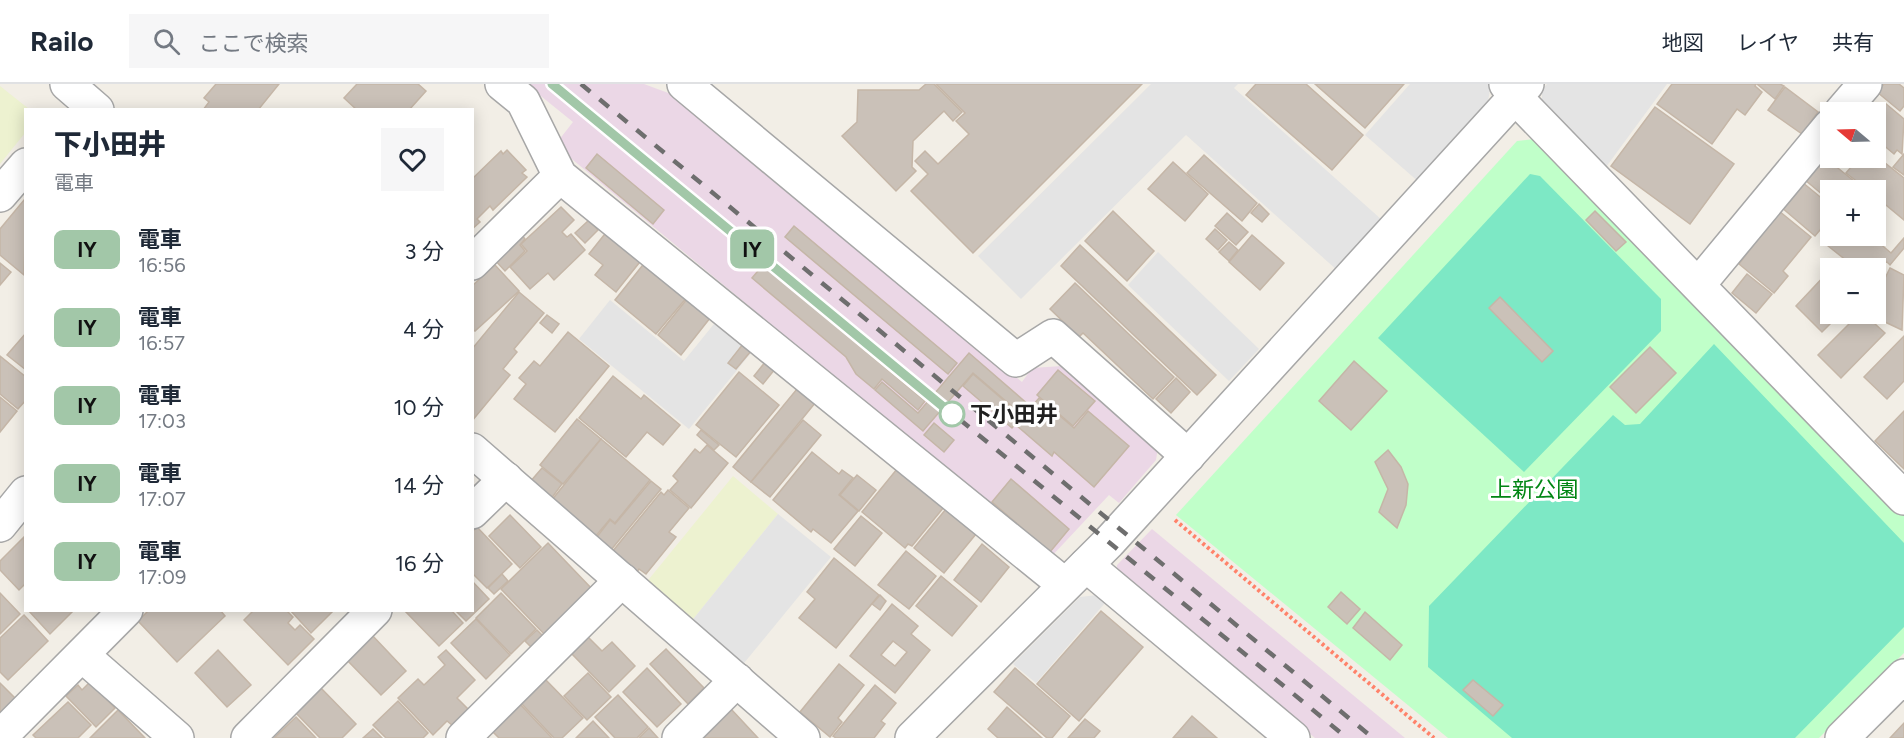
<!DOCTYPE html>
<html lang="ja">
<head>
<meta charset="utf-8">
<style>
  :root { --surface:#fff; --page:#f6f6f7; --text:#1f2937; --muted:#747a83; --line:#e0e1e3 }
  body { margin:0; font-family:Figtree,"Noto Sans JP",sans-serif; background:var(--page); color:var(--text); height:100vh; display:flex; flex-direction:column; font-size:22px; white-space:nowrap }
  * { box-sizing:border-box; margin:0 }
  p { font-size:20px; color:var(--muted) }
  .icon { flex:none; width:33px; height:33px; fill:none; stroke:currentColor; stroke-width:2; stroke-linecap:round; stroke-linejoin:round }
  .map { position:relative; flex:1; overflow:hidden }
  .panel { position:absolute; left:24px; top:24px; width:450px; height:504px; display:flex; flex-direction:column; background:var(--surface); border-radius:0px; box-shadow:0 3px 15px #0003 }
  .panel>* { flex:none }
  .badge { padding:0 12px; border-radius:9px; font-size:21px; line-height:39px }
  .needle { width:39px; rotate:289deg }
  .tools { position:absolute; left:1820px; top:18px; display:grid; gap:12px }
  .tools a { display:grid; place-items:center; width:66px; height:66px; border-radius:0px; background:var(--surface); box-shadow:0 3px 15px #0003; font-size:30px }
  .map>.badge { position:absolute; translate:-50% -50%; box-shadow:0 0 0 3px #fff }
  .round { display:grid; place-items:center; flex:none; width:63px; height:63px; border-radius:0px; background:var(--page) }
  .overview { display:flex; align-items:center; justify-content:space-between; height:102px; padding:0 30px }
  h1 { font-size:28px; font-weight:800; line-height:45px }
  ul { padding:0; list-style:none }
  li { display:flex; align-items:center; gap:18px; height:78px; padding:0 30px }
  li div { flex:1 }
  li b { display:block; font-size:22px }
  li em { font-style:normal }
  li .badge { min-width:66px; font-weight:700; text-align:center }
  header { display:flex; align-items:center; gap:36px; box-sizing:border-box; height:84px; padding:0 30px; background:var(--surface); border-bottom:2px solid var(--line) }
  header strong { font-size:28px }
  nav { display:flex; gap:33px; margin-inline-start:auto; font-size:21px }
  .search { width:420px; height:54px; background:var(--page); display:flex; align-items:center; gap:15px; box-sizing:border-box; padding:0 21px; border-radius:0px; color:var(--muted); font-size:22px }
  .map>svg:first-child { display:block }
  .industrial { fill:#ebd7e6 }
  .farmland { fill:#edf2d0 }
  .park { fill:#c0ffc9 }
  .pitch { fill:#7de8c5 }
  .parking { fill:#e4e4e4 }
  .building { fill:#cac1b8; stroke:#c5b6a7; stroke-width:1.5; fill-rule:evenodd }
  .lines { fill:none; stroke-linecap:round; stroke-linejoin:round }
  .minor-casing { stroke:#a7a7a7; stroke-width:36 }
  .path { stroke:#ff826a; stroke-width:4; stroke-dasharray:3 3; stroke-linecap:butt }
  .minor { stroke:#fff; stroke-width:33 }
  .rail { stroke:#6e6e6e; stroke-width:4.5; stroke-dasharray:12 12; stroke-linecap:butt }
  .line-casing { stroke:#fff; stroke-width:14 }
  .line { stroke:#a2c7a8; stroke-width:9 }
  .stop-dot { fill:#fff; stroke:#a2c7a8; stroke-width:3 }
  .labels { text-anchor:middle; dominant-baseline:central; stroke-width:6; stroke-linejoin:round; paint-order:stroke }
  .stop-label { font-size:22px; font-weight:bold; fill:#202020; stroke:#fff; text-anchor:start }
  .park-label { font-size:22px; fill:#018614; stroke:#fff }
</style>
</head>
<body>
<header>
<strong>Railo</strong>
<div class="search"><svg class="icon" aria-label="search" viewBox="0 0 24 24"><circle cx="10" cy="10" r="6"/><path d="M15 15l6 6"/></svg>ここで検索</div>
<nav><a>地図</a><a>レイヤ</a><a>共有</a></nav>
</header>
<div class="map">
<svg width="1904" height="654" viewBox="0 0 1904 654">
  <rect width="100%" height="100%" fill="#f2eee6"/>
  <g class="industrial">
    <path d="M526,0H644L679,13L1022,298L1032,284L1062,282L1158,363L1156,376L1119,419L1109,411L1051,473L555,61L573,38Z"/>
    <path d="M1152,445L1405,654H1315L1117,490V481Z"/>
  </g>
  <g class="farmland">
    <path d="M0,2L29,25L26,26L25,49L0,80Z"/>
    <path d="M733,392L778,430L690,539L645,500Z"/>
  </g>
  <path class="park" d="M1534,55L1904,429V569L1819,654H1448L1176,431L1517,57Z"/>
  <g class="pitch">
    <path d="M1530,90L1540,92L1661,215V247L1524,388L1378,254Z"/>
    <path d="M1714,260L1904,459V543L1795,654H1512L1428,583L1429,522L1613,331L1625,341L1640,340Z"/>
  </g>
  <g class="parking">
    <path d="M1151,0H1238L1234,4L1382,136L1338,187L1186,51L1021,215L978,172Z"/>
    <path d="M1410,0H1491L1487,23L1420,99L1365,51Z"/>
    <path d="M1547,0H1667L1606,83L1542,18V6Z"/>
    <path d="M1158,168L1259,265L1229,297L1128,201Z"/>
    <path d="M610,216L684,277L718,235L755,264L689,345L579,255Z"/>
    <path d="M778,430L831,473L740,584L690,539Z"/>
    <path d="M1097,511L1105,519L1036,599L1013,580L1080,513Z"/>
  </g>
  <g class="building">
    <path d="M216,0H279L258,26H203L209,18L204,14Z"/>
    <path d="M357,0H418L426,7L409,26H357L344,14Z"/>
    <path d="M926,0H934L962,28L953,37L944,27L913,57L912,83L916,87L896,107L842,52L857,38L858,6H919Z"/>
    <path d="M936,0H1142L973,169L911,107L928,90L915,77L925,67L938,80L969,50L956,37L965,29Z"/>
    <path d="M1256,0H1306L1363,51L1332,86L1246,11Z"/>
    <path d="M1315,0H1404L1365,44Z"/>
    <path d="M1672,0H1756L1755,2L1762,8L1745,31L1737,25L1712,60L1657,20Z"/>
    <path d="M1757,0H1780L1784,2L1775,15Z"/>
    <path d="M1884,0H1899L1904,4V22L1900,27L1877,8Z"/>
    <path d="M1785,3L1818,28L1802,50L1768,26Z"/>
    <path d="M1885,19L1904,35L1902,70L1897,66L1894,70L1875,54V31Z"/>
    <path d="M1655,23L1734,80L1690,140L1611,82Z"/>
    <path d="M507,66L526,86L522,89L527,93L493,126L490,122L477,135L480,138L472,145V95L501,67L503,70Z"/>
    <path d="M597,70L664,126L653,140L586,84Z"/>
    <path d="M1904,70V91L1893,83Z"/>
    <path d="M1204,71L1257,119L1242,137L1187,89Z"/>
    <path d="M1875,71L1904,94V136L1875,112V106H1868L1846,89L1859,74H1875Z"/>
    <path d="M1823,72L1865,106H1830V117L1805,96Z"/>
    <path d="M1173,78L1208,110L1185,137L1148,105Z"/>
    <path d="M1802,98L1830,121V134L1815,152L1781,123Z"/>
    <path d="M24,116L26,118L24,191L0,171V145Z"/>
    <path d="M1259,120L1269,130L1262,138L1251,129Z"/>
    <path d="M561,123L574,136L562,148L567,153L571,150L585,166L554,196L548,189L530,205L510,183L527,167L521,160Z"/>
    <path d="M1113,127L1154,167L1127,197L1085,157Z"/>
    <path d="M1595,127L1626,158L1616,167L1586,136Z"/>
    <path d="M1779,127L1811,153L1783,187L1788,192L1774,209L1739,180Z"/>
    <path d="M1227,129L1248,148L1236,161L1215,142Z"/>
    <path d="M589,136L598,146L585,159L575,149Z"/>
    <path d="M794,142L957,279L948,290L785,153Z"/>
    <path d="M1215,145L1227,156L1218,166L1206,155Z"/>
    <path d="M1875,145L1882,151L1877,157L1891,169L1904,154V164L1890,181L1886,177L1877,188L1875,184H1856L1828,162L1836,152H1875Z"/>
    <path d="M608,146L643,174L616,208L595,191L603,181L589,170Z"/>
    <path d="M521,150L525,155L520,161L525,167L505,187L494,175Z"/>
    <path d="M1252,151L1284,179L1260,206L1229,178Z"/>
    <path d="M1229,158L1238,166L1229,177L1219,168Z"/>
    <path d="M1080,161L1216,291L1197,311L1061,182Z"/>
    <path d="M1841,175L1851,184H1832Z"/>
    <path d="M646,177L688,212L656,250L615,216Z"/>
    <path d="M0,179L11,188L0,201Z"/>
    <path d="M495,181L519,207L475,247L472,245V202Z"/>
    <path d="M763,181L925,317L918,326L882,295L874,305L856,290L846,273L752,194Z"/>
    <path d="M1890,184L1904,191L1902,246L1868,230H1875V215Z"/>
    <path d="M1830,186V230H1840L1822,248L1796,222Z"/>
    <path d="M1747,190L1772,210L1756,229L1732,209Z"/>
    <path d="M1075,199L1174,293L1153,315L1083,249L1079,253L1050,225Z"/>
    <path d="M519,208L544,229L514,265L517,268L503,285L510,291L472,337V265Z"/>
    <path d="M1500,213L1553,267L1542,278L1489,224Z"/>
    <path d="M687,215L710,234L681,271L658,251Z"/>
    <path d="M1859,230H1864L1885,249L1841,294L1818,271Z"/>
    <path d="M547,231L559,240L552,249L540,239Z"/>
    <path d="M568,248L609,282L555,348L514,315L526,300L519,294L534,277L540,282Z"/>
    <path d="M26,249V286L7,271Z"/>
    <path d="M1904,252V297L1887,315L1864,293Z"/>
    <path d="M743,260L751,267L736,285L728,279Z"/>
    <path d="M1650,263L1676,289L1636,329L1610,303Z"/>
    <path d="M969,269L1030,322L1022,331L973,289L923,347L875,306L882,298L918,329Z"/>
    <path d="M0,272L26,293V316L18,325L0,310Z"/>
    <path d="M766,277L775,285L763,300L754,292Z"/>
    <path d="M1354,277L1387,307L1351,346L1319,317Z"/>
    <path d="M1058,286L1095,317L1073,342L1037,311Z"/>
    <path d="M739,288L779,321L736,373L696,341Z"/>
    <path d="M973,290L1022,332L1012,344L963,302Z"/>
    <path d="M613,292L641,315L644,311L680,341L663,361L647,348L626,373L579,334Z"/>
    <path d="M1176,294L1190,308L1171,329L1156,315Z"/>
    <path d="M797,305L815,319L751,398L733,383Z"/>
    <path d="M0,313L17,327L0,348Z"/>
    <path d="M1039,314L1074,344L1088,327L1129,362L1094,403L1054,368L1052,372L1016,341Z"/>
    <path d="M1904,327V385L1875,357Z"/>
    <path d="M577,335L601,355L563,400L540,381Z"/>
    <path d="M803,336L821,351L770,413L751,398Z"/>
    <path d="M934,339L954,356L944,368L924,351Z"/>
    <path d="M701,346L719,361L714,366L697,351Z"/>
    <path d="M601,355L650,396L615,439L610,435L595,453L551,417Z"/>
    <path d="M707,361L728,379L691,424L670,406L678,397L673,392L695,365L700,369Z"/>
    <path d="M1388,366L1401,383L1408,400L1406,421L1397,444L1379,428L1388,405L1375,378Z"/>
    <path d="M812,368L839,390L842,386L853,394L839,411L858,427L831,459L813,445L811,448L773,416Z"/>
    <path d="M542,384L562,400L551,415L530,398Z"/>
    <path d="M897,385L944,423L912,462L908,460L905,464L862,428Z"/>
    <path d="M857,391L876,406L859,427L840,411Z"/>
    <path d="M1011,395L1069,445L1050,468L992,418Z"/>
    <path d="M651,397L661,405L611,466L596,454L610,436L615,440Z"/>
    <path d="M668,406L689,424L669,448L676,453L646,490L639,485L637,488L612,468L661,408L664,411Z"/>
    <path d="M946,425L976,450L944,489L914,464Z"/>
    <path d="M510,431L541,463L520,484L489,452Z"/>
    <path d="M861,432L882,449L855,482L834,465Z"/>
    <path d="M477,443L512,480L487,504L472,489V448Z"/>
    <path d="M24,453L26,499L19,506L0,486V477Z"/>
    <path d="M548,459L593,506L546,552L501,505Z"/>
    <path d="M982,460L1009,483L981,518L954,496Z"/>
    <path d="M906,467L936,492L909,525L878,501Z"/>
    <path d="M834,474L879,511L836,564L799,534L815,515L807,508Z"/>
    <path d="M502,490L508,497L494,510L488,504Z"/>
    <path d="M941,492L977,522L952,552L916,522Z"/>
    <path d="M472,497L489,515L466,537L455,526H472Z"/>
    <path d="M1341,508L1360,525L1347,540L1328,523Z"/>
    <path d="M0,509L20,530L0,550Z"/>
    <path d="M501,509L536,545L511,570L476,534Z"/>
    <path d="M880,511L886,517L880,526L872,520Z"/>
    <path d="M892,520L918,542L911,550L930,566L895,609L850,572ZM893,557L907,568L895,582L881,571Z"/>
    <path d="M28,526H74L50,550Z"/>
    <path d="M149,526H220L225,532L177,578L138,537Z"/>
    <path d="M254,526H286L293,533L288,539L295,546L300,541L314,555L288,581L244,536Z"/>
    <path d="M290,526H334L311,549Z"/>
    <path d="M404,526H451L463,539L439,562Z"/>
    <path d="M1101,527L1143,563L1079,637L1037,600Z"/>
    <path d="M1365,528L1402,561L1390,576L1353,544Z"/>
    <path d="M24,531L48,557L8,596L0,588V554Z"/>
    <path d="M476,535L510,571L486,595L451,559Z"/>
    <path d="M537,546L545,554L534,566L525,557Z"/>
    <path d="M371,550L406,587L381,611L345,574Z"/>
    <path d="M588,553L602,567L612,558L635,582L609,608L571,569Z"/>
    <path d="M666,565L704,604L688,620L650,580Z"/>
    <path d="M218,566L251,601L227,623L195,589Z"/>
    <path d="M446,566L475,596L457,614L468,625L452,641L447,637L433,651L398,614L418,595L424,601L445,581L438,573Z"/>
    <path d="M839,580L864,601L838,634L842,638L830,653L800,628Z"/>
    <path d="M647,584L681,620L657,643L623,608Z"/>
    <path d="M1015,584L1070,632L1052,654H1047L994,608Z"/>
    <path d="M588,589L611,613L587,636L564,612Z"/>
    <path d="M544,594L583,634L562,654H554L520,618Z"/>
    <path d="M1473,596L1503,621L1493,632L1463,606Z"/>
    <path d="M90,598L115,624L96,643L66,612L78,601L82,606Z"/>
    <path d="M0,599L15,614L0,629Z"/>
    <path d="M875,601L896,619L881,637L885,640L874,654H836L833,652Z"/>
    <path d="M319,602L356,640L342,654H320L294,627Z"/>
    <path d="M618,611L648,643L637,654H615L595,633Z"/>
    <path d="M398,617L428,649L423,654H386L373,641Z"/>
    <path d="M68,618L91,641L78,654H36L33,651Z"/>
    <path d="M518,618L552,654H499L490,645Z"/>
    <path d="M1007,623L1042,654H998L988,645Z"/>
    <path d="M731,625L758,654H701Z"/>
    <path d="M118,626L145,654H90Z"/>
    <path d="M1192,632L1217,654H1173Z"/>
    <path d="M296,633L316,654H274Z"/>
    <path d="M1085,635L1100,647L1094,654H1068Z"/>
    <path d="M593,637L609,654H576Z"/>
    <path d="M1904,639V654H1890Z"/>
    <path d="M649,644L658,654H639Z"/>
    <path d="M373,645L382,654H363Z"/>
  </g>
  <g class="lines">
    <defs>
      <g id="minor">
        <path d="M67,0L97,26"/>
        <path d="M502,0L523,17L560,92L1065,501"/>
        <path d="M684,0L1016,276L1053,252L1188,372"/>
        <path d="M1506,0L1517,15L1904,414"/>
        <path d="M1841,28L1865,0"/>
        <path d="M0,111L26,81"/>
        <path d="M472,179L560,92"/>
        <path d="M1699,200L1830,42"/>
        <path d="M472,366L803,654"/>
        <path d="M472,428L506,395"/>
        <path d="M0,441L26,409"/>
        <path d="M1086,481L1293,654"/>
        <path d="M82,571L177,654"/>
        <path d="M0,653L126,526"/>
        <path d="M248,654L375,526"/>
        <path d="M463,654L622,496"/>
        <path d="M679,654L737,596"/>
        <path d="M912,654L1109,458L1527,0"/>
        <path d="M1842,654L1904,592"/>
      </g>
    </defs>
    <use href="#minor" class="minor-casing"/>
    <path class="path" d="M1175,436L1434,654"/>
    <use href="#minor" class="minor"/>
    <g class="rail">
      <path d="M552,0L1347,654"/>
      <path d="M581,0L1373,654"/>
    </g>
  </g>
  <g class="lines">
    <defs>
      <path id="line" d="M552,0L952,330"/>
    </defs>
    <use href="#line" class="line-casing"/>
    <use href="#line" class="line"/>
  </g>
  <circle class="stop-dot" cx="952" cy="330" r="12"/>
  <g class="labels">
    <g class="stop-label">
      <text x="970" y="330">下小田井</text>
    </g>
    <g class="park-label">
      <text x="1534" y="405">上新公園</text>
    </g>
  </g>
</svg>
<div class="tools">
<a><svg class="needle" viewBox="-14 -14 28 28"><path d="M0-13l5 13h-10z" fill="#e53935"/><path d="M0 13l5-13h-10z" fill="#747a83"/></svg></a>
<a>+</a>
<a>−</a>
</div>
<b class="badge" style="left:752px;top:165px;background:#a2c7a8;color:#111">IY</b>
<section class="panel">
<div class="overview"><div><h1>下小田井</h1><p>電車</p></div><a class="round"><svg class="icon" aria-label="heart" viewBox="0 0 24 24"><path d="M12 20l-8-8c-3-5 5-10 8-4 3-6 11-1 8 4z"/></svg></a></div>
<ul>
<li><span class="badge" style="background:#a2c7a8;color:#111">IY</span><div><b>電車</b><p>16:56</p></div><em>3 分</em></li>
<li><span class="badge" style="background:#a2c7a8;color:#111">IY</span><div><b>電車</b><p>16:57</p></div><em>4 分</em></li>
<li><span class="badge" style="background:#a2c7a8;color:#111">IY</span><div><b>電車</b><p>17:03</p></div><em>10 分</em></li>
<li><span class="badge" style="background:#a2c7a8;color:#111">IY</span><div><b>電車</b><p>17:07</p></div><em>14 分</em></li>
<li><span class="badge" style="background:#a2c7a8;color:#111">IY</span><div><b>電車</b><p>17:09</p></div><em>16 分</em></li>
</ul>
</section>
</div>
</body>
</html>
